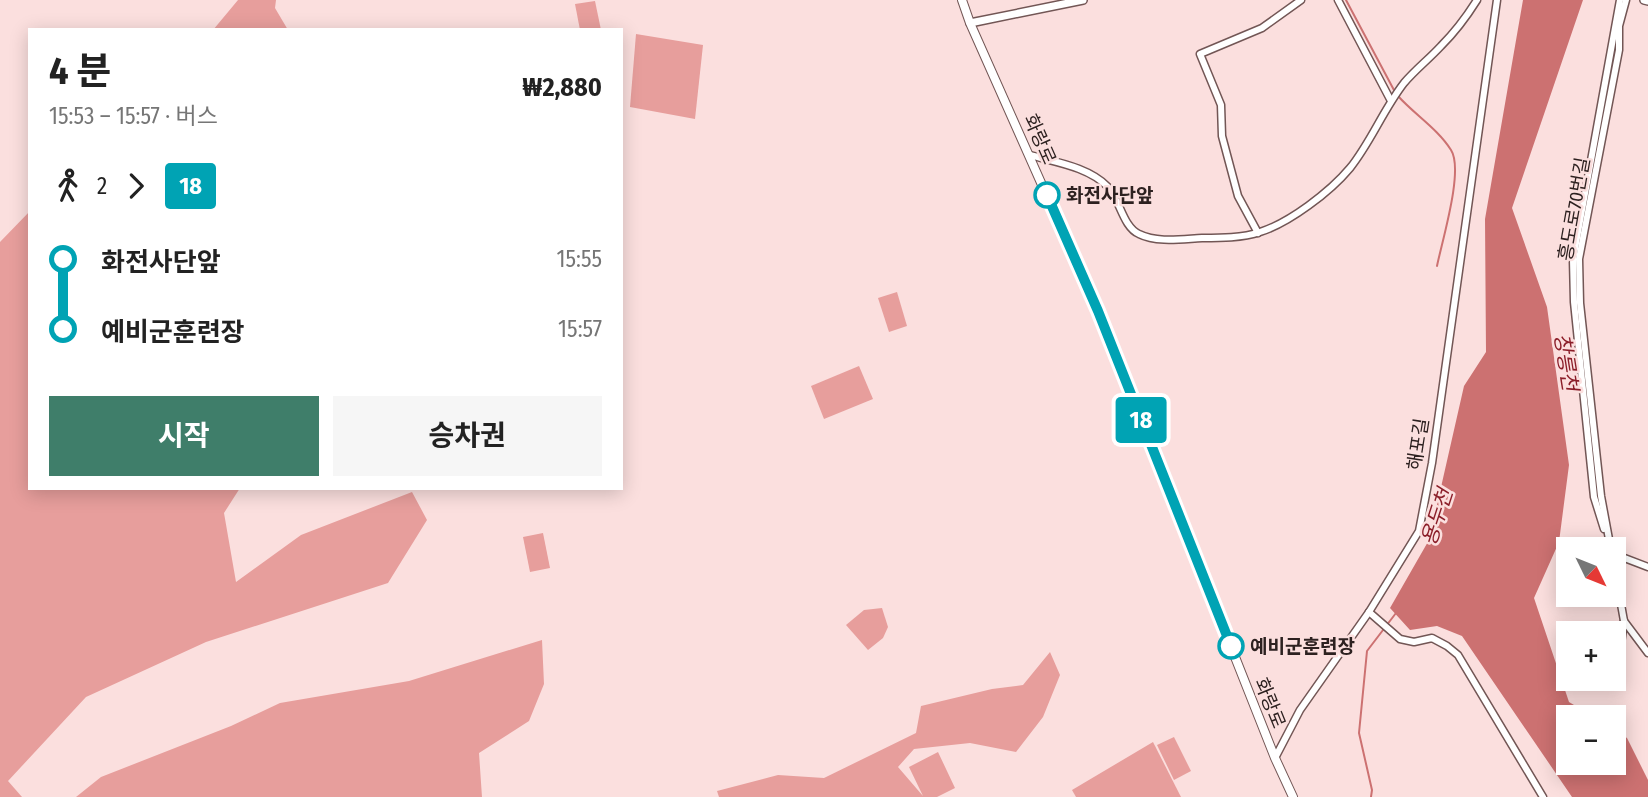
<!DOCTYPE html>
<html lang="ko">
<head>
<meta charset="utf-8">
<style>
  :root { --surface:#fff; --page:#f6f6f6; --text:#222; --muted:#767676; --accent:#3f7e6a }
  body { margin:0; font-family:"Fira Sans Condensed","Noto Sans KR",sans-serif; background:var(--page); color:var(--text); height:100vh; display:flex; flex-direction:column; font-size:26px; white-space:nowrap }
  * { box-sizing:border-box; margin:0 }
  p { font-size:23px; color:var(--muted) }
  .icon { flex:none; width:38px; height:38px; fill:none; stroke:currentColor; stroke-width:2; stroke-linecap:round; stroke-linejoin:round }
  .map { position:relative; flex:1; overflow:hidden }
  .drawer { position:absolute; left:28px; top:28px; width:595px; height:462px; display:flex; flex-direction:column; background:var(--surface); border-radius:0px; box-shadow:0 4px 18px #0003 }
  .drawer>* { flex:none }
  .badge { padding:0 14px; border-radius:5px; font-size:24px; line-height:46px }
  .needle { width:46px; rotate:133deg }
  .tools { position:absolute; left:1556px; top:537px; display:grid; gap:14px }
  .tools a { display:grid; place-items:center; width:70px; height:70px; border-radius:0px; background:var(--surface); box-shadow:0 4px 18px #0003; font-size:35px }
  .map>.badge { position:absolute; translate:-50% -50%; box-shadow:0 0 0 4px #fff }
  .legs { display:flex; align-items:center; gap:10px; height:77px; padding:0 21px; font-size:23px }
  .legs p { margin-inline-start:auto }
  .summary { display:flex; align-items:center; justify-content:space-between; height:119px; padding:0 21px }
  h1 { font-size:38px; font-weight:700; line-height:52px }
  .button { display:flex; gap:14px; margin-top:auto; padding:14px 21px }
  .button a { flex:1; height:80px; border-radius:0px; background:var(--accent); color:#fff; font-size:28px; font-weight:700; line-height:80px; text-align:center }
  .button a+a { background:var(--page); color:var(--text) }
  ul { padding:0 21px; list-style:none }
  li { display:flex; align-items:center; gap:24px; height:70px; font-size:26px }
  li i { display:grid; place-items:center; width:10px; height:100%; margin:0 9px; background:currentColor }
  li i::after { content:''; width:18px; height:18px; margin:-9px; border:5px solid; border-radius:50%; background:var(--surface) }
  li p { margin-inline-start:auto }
  li:first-child i { background:linear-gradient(#0000 50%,currentColor 0) }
  li:last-child i { background:linear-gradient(currentColor 50%,#0000 0) }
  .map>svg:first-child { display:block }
  .green { fill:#e79e9c }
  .water { fill:#cc7171 }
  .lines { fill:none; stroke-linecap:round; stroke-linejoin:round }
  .stream { stroke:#cc7171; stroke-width:2 }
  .minor-casing { stroke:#725655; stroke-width:9 }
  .tertiary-casing { stroke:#725655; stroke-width:10 }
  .secondary-casing { stroke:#725655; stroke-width:10 }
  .minor { stroke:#fff; stroke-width:6 }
  .tertiary { stroke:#fff; stroke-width:7 }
  .secondary { stroke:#fff; stroke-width:8 }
  .line-1-casing { stroke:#fff; stroke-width:16 }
  .line-1 { stroke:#00a3b4; stroke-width:10 }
  .stop-1-dot { fill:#fff; stroke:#00a3b4; stroke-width:3.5 }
  .labels { text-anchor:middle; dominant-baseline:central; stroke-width:5; stroke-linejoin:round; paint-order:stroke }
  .street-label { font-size:19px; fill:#2d2120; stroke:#fbdfde }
  .stop-label { font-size:19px; font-weight:bold; fill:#2d2120; stroke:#fbdfde; text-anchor:start }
  .water-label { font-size:21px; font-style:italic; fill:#8b1e29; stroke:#fbdfde }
</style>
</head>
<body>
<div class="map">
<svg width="1648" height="797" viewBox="0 0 1648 797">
  <rect width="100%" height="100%" fill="#fbdfde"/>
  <g class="green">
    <path d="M238,0H276L275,8L288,30H213Z"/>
    <path d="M595,1L601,30H580L575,4Z"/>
    <path d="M636,34L703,45L695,119L630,107Z"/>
    <path d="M30,211V488H240L224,513L236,582L301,535L412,492L427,520L388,583L206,642L86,697L8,781L22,797H0V242Z"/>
    <path d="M897,292L907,326L889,332L878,298Z"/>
    <path d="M859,366L873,399L824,419L811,386Z"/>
    <path d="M543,533L550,568L530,572L523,537Z"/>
    <path d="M882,608L888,627L883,638L868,650L846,625L864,610Z"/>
    <path d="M542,640L544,684L529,721L479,753L482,797H76L101,777L231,726L280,703L409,681Z"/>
    <path d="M1050,652L1060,675L1043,717L1016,752L970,743L914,749L898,767L923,796L909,767L938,752L955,788L937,797H719L717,791L778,775L824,778L916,733L921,706L992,689L1023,685Z"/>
    <path d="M1174,737L1191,771L1174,780L1157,745Z"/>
    <path d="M1153,742L1181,797H1076L1072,790Z"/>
  </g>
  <path class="water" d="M1523,0H1583L1512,208L1547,307L1569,465L1559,542L1534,598L1569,702L1594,717L1568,718V763H1614V730L1627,738L1648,780V797H1572L1462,636L1437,626L1410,630L1390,608L1429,540L1464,386L1486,352L1485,219Z"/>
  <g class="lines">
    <g class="stream">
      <path d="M1346,0L1395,92"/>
      <path d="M1398,96C1414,114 1438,129 1451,150C1464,170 1442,241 1437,266"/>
      <path d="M1371,797L1372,790L1359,733L1367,651L1396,613"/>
    </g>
    <defs>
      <g id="minor">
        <path d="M1338,0L1391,101"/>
        <path d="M1030,155C1055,162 1089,167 1108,187C1120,200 1123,227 1139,234C1157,243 1182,239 1202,238C1221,238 1242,238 1260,232C1289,223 1330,192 1350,168C1371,142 1383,110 1404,83C1415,70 1429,59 1441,46C1455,32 1467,16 1477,0"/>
        <path d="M1258,233L1238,196L1222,136L1221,105L1200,54L1262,28L1301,0"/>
        <path d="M1604,529L1594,497L1574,302L1573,260L1620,0"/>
        <path d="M1611,550L1601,496L1580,303L1579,259L1619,50V26L1626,0"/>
        <path d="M1614,554L1648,567"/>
        <path d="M1614,565L1624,621L1648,653"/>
        <path d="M1369,612L1400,639L1414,642L1432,638L1447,646L1458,655L1543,797"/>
        <path d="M1619,659L1624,621"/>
        <path d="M1275,758L1300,710L1369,612L1419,531L1432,463L1497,0"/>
      </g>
      <g id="tertiary">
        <path d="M1644,0L1648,1"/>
        <path d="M970,23L1083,0"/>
      </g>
      <path id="secondary" d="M962,0L970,23L1098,311L1275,758L1293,797"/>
    </defs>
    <use href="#minor" class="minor-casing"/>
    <use href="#tertiary" class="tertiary-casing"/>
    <use href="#secondary" class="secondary-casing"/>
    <use href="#minor" class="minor"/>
    <use href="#tertiary" class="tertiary"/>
    <use href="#secondary" class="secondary"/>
  </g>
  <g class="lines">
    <defs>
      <path id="line-1" d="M1047,195L1098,311L1231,646"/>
    </defs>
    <use href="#line-1" class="line-1-casing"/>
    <use href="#line-1" class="line-1"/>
  </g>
  <g class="stop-1-dot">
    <circle cx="1047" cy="195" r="12"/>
    <circle cx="1231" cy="646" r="12"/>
  </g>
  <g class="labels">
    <g class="street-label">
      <text transform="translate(1040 139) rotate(66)">화랑로</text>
      <text transform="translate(1574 209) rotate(-80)">흥도로70번길</text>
      <text transform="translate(1418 444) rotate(-81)">해포길</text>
      <text transform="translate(1270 703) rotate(68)">화랑로</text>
    </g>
    <g class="stop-label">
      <text x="1066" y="195">화전사단앞</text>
      <text x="1250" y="646">예비군훈련장</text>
    </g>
    <g class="water-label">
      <text transform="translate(1566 362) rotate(81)">창릉천</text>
      <text transform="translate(1437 517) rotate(-72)">용두천</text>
    </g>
  </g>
</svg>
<div class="tools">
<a><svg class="needle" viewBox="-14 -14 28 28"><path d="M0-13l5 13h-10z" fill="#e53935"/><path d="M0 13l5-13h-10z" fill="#767676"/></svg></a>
<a>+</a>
<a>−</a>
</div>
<b class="badge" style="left:1141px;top:420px;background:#00a3b4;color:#fff">18</b>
<section class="drawer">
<div class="summary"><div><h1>4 분</h1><p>15:53 – 15:57 · 버스</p></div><b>₩2,880</b></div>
<div class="legs"><svg class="icon" aria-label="walk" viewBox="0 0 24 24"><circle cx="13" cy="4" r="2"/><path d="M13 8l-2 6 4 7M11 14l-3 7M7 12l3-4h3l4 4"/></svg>2<svg class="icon" aria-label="forward" viewBox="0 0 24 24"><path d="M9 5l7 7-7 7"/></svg><b class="badge" style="background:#00a3b4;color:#fff">18</b></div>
<ul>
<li><i style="color:#00a3b4"></i><b>화전사단앞</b><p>15:55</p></li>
<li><i style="color:#00a3b4"></i><b>예비군훈련장</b><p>15:57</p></li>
</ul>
<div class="button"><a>시작</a><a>승차권</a></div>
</section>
</div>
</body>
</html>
